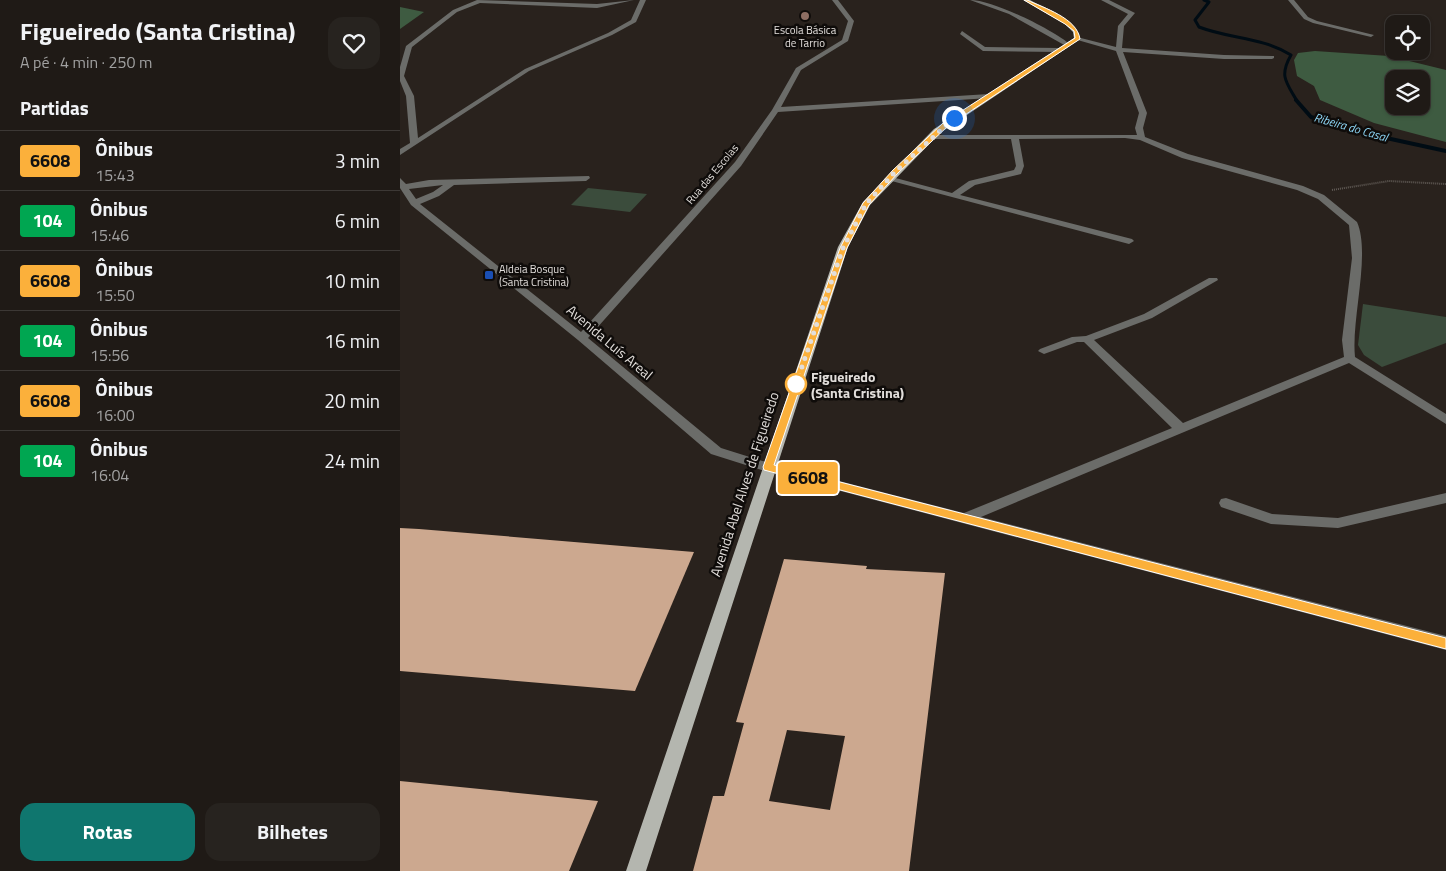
<!DOCTYPE html>
<html lang="pt">
<head>
<meta charset="utf-8">
<style>
  :root { --surface:#1f1a16; --page:#27231f; --text:#f1f3f6; --muted:#a1a1a1; --line:#3c3835; --accent:#0f766e }
  body { margin:0; font-family:"Titillium Web",sans-serif; background:var(--page); color:var(--text); height:100vh; display:flex; flex-direction:column; font-size:19px; white-space:nowrap }
  * { box-sizing:border-box; margin:0 }
  p { font-size:16px; color:var(--muted) }
  .icon { flex:none; width:28px; height:28px; fill:none; stroke:currentColor; stroke-width:2; stroke-linecap:round; stroke-linejoin:round }
  .map { position:relative; flex:1; overflow:hidden }
  .details { display:flex; flex-direction:column; background:var(--surface); width:400px }
  .details>* { flex:none }
  .badge { padding:0 10px; border-radius:4px; font-size:18px; line-height:32px }
  .buttons { position:absolute; left:985px; top:15px; display:grid; gap:10px }
  .buttons a { display:grid; place-items:center; width:45px; height:45px; border-radius:10px; background:var(--surface); box-shadow:0 1px 4px #0004,0 0 0 1px var(--line); font-size:25px }
  .you { position:absolute; width:25px; height:25px; margin:-12px; border:4px solid #fff; border-radius:50%; background:#1a73e8; box-shadow:0 0 0 8px #1a73e833 }
  .map>.badge { position:absolute; translate:-50% -50%; box-shadow:0 0 0 2px #fff }
  h2 { padding:0 20px; font-size:19px; line-height:45px }
  .round { display:grid; place-items:center; flex:none; width:52px; height:52px; border-radius:15px; background:var(--page) }
  .overview { display:flex; align-items:center; justify-content:space-between; height:85px; padding:0 20px }
  h1 { font-size:24px; font-weight:700; line-height:38px }
  .action { display:flex; gap:10px; margin-top:auto; padding:10px 20px }
  .action a { flex:1; height:58px; border-radius:15px; background:var(--accent); color:#fff; font-size:20px; font-weight:700; line-height:58px; text-align:center }
  .action a+a { background:var(--page); color:var(--text) }
  ul { padding:0; list-style:none }
  li { display:flex; align-items:center; gap:15px; height:60px; padding:0 20px; border-top:1px solid var(--line) }
  li div { flex:1 }
  li b { display:block; font-size:19px }
  li em { font-style:normal }
  li .badge { min-width:55px; font-weight:700; text-align:center }
  main { display:flex; flex:1; min-height:0 }
  .map>svg:first-child { display:block }
  .green { fill:#3b4c3c }
  .forest { fill:#3e5b41; fill-rule:evenodd }
  .lines { fill:none; stroke-linecap:round; stroke-linejoin:round }
  .stream-far1 { stroke:#000c14; stroke-width:3 }
  .stream { stroke:#000c14; stroke-width:4 }
  .building { fill:#cca88f; fill-rule:evenodd }
  .path { stroke:#615b56; stroke-width:2; stroke-dasharray:1 1; stroke-linecap:butt }
  .minor { fill:#6b6c69; fill-rule:evenodd }
  .major { fill:#b4b6af; fill-rule:evenodd }
  .line { fill:#fbb03b; stroke:#fff }
  .walk { stroke:#e2dedb; stroke-width:5; stroke-dasharray:0 9 }
  .education-dot { fill:#8d6e63; stroke:#0f0c0a; stroke-width:2 }
  .transit-dot { fill:#1a4fb4; stroke:#0f0c0a; stroke-width:2 }
  .stop-dot { fill:#fff; stroke:#fbb03b; stroke-width:2.5 }
  .labels { text-anchor:middle; dominant-baseline:central; stroke-width:5; stroke-linejoin:round; paint-order:stroke }
  .far-poi-label { font-size:11px; fill:#e2dedb; stroke:#0f0c0a }
  .far-street-label { font-size:11px; fill:#e2dedb; stroke:#0f0c0a }
  .far-water-label { font-size:12px; font-style:italic; fill:#8ed7f7; stroke:#0f0c0a }
  .street-label { font-size:14px; fill:#e2dedb; stroke:#0f0c0a }
  .stop-label { font-size:14px; font-weight:bold; fill:#e2dedb; stroke:#0f0c0a; text-anchor:start }
</style>
</head>
<body>
<main>
<section class="details">
<div class="overview"><div><h1>Figueiredo (Santa Cristina)</h1><p>A pé · 4 min · 250 m</p></div><a class="round"><svg class="icon" aria-label="heart" viewBox="0 0 24 24"><path d="M12 20l-8-8c-3-5 5-10 8-4 3-6 11-1 8 4z"/></svg></a></div>
<h2>Partidas</h2>
<ul>
<li><span class="badge" style="background:#fbb03b;color:#111">6608</span><div><b>Ônibus</b><p>15:43</p></div><em>3 min</em></li>
<li><span class="badge" style="background:#00a651;color:#fff">104</span><div><b>Ônibus</b><p>15:46</p></div><em>6 min</em></li>
<li><span class="badge" style="background:#fbb03b;color:#111">6608</span><div><b>Ônibus</b><p>15:50</p></div><em>10 min</em></li>
<li><span class="badge" style="background:#00a651;color:#fff">104</span><div><b>Ônibus</b><p>15:56</p></div><em>16 min</em></li>
<li><span class="badge" style="background:#fbb03b;color:#111">6608</span><div><b>Ônibus</b><p>16:00</p></div><em>20 min</em></li>
<li><span class="badge" style="background:#00a651;color:#fff">104</span><div><b>Ônibus</b><p>16:04</p></div><em>24 min</em></li>
</ul>
<div class="action"><a>Rotas</a><a>Bilhetes</a></div>
</section>
<div class="map">
<svg width="1046" height="871" viewBox="0 0 1046 871">
  <rect width="100%" height="100%" fill="#29221d"/>
  <g class="green">
    <path d="M188,188L247,194L230,212L171,205Z"/>
    <path d="M963,304L1046,317V343L982,367L964,355L958,345Z"/>
  </g>
  <g class="forest">
    <path d="M0,7L24,12L0,29Z"/>
    <path d="M915,51L989,56L1046,70V142L974,123L920,100L914,86L897,76L894,60L898,53ZM994,79H1021V106H994Z"/>
  </g>
  <g class="lines">
    <path class="stream-far1" d="M804,0L809,2L795,20L799,27C830,39 862,37 891,55C879,76 886,82 897,101"/>
    <path class="stream" d="M896,100L911,117L968,134L1046,151"/>
  </g>
  <g class="building">
    <path d="M0,528L19,529L294,552L235,691L0,671Z"/>
    <path d="M384,559L467,566L466,569L545,573L509,871H293L313,796H324L344,723L336,722ZM387,730L445,736L430,810L369,801Z"/>
    <path d="M0,781L198,801L169,871H0Z"/>
  </g>
  <g class="lines">
    <path class="path" d="M932,190L989,181L1046,184"/>
    <g class="minor">
      <path d="M77,0L197,4L234,0L197,8L80,3L57,12L12,47L4,76L14,96L18,138L125,69L208,33L231,20L240,0H246L236,22L212,35L129,71L0,155V149L10,143L6,96L0,81V67L6,46L53,10Z"/>
      <path d="M432,0H438L454,21L448,41L401,70L381,107L589,94L593,96L589,98L378,112L341,166L188,338L321,448L369,463L564,513L772,428L684,342H677L644,354L638,351L640,349L672,337L686,336L744,314L809,278H817L818,280L752,318L694,340L783,423L944,357L942,340L952,258L949,225L918,199L897,190L782,158L740,140L725,138L619,139L624,166L621,174L575,185L560,195L732,239L734,241L729,244L484,179L488,176L552,193L569,181L614,170L616,166L611,139H528V135H737L735,128L739,113L716,51L674,39L677,37L716,47L718,26L728,14L701,0H709L735,13L724,26L722,48L824,55L874,56V58L872,59H824L723,52L747,113L743,128L745,137L788,154L903,186L924,195L957,222C971,254 951,319 955,357L1046,414V424L949,363L581,517L1046,636V650L368,472L311,454L178,340L11,205L0,188V178L6,184L29,180L189,176L190,178L186,181L54,185L39,196L20,204L181,332L335,162L372,110L396,68L442,40L448,21ZM43,185L33,192L16,199L9,189Z"/>
      <path d="M570,0C594,0 653,30 671,45L666,46L609,14Z"/>
      <path d="M888,0H894L908,17L917,21L974,35L971,37L913,23L904,19Z"/>
      <path d="M562,31L585,47L660,48L663,50L660,52L583,51L560,34Z"/>
      <path d="M1046,493V503L938,528L871,524L821,507L819,503L821,499L826,498L872,514L938,518Z"/>
    </g>
    <path class="major" d="M623,0H630C646,9 677,19 680,39L540,133L470,205L448,247L246,871H226L438,247L463,202L534,129L674,38L673,32L665,24Z"/>
  </g>
  <path class="line" d="M624,0H627C644,8 677,18 680,39L548,126L498,173L469,205L447,248L374,465L1046,638V649L364,470L363,467L440,248L463,203L493,170L543,123L675,38L674,31L665,24Z"/>
  <g class="lines">
    <path class="walk" d="M396,384L443,248L466,204L495,172L554,118"/>
  </g>
  <circle class="education-dot" cx="405" cy="16" r="5"/>
  <rect class="transit-dot" x="84" y="270" width="10" height="10" rx="2.5"/>
  <circle class="stop-dot" cx="396" cy="384" r="10"/>
  <g class="labels">
    <g class="far-poi-label">
      <text x="405" y="30">Escola Básica<tspan x="405" dy="13">de Tarrio</tspan></text>
      <text x="99" y="269" text-anchor="start">Aldeia Bosque<tspan x="99" dy="13">(Santa Cristina)</tspan></text>
    </g>
    <g class="far-street-label">
      <text transform="translate(312 174) rotate(-50)">Rua das Escolas</text>
    </g>
    <g class="far-water-label">
      <text transform="translate(951 127) rotate(16)">Ribeira do Casal</text>
    </g>
    <g class="street-label">
      <text transform="translate(210 342) rotate(40)">Avenida Luís Areal</text>
      <text transform="translate(344 484) rotate(-72)">Avenida Abel Alves de Figueiredo</text>
    </g>
    <g class="stop-label">
      <text x="411" y="376">Figueiredo<tspan x="411" dy="16">(Santa Cristina)</tspan></text>
    </g>
  </g>
</svg>
<div class="buttons">
<a><svg class="icon" aria-label="locate" viewBox="0 0 24 24"><circle cx="12" cy="12" r="6"/><path d="M12 2v4M12 18v4M2 12h4M18 12h4"/></svg></a>
<a><svg class="icon" aria-label="layers" viewBox="0 0 24 24"><path d="M12 4l9 5-9 5-9-5zM3 14l9 5 9-5"/></svg></a>
</div>
<div class="you" style="left:554px;top:118px"></div>
<b class="badge" style="left:408px;top:478px;background:#fbb03b;color:#111">6608</b>
</div>
</main>
</body>
</html>
